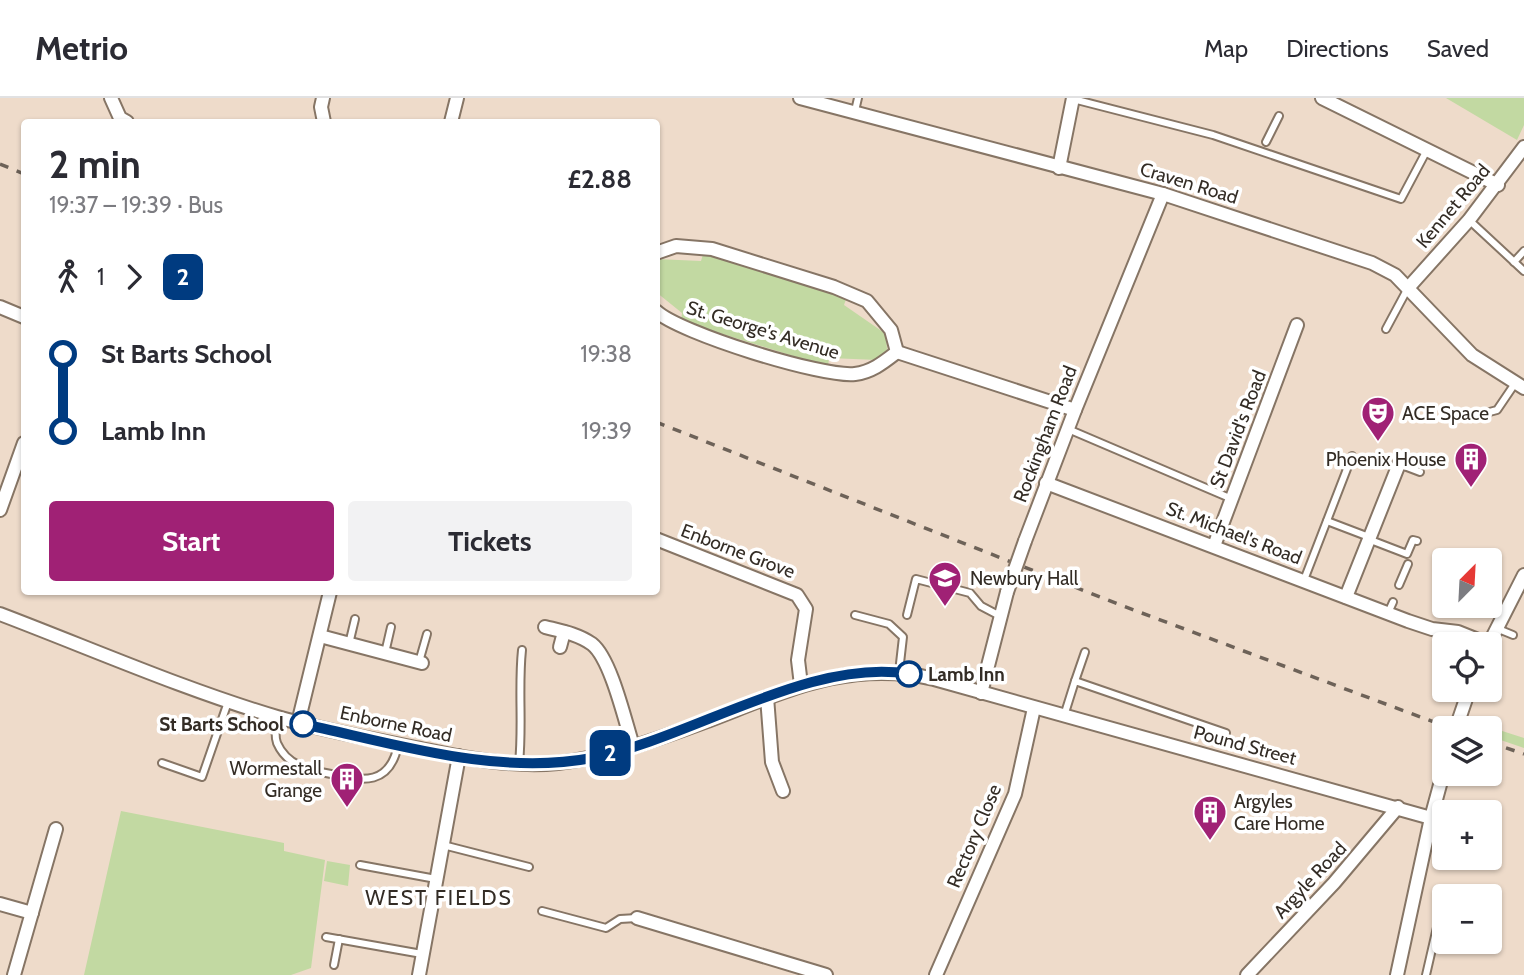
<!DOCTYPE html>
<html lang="en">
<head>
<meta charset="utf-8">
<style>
  :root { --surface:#fff; --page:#f2f2f3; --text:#2b2b33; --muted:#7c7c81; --line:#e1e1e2; --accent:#a02175 }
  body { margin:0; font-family:Cabin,sans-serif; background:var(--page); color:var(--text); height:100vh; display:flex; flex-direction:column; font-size:26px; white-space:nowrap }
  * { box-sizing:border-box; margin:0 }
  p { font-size:23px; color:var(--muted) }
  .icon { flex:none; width:38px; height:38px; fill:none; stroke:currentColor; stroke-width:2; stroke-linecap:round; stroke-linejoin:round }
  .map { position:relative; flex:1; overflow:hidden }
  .drawer { position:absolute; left:21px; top:21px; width:639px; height:476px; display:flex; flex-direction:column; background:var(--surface); border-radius:7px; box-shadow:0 2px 5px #0004 }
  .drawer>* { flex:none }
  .badge { padding:0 14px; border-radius:10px; font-size:24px; line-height:46px }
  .needle { width:46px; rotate:24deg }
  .buttons { position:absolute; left:1432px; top:450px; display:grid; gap:14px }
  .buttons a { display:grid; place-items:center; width:70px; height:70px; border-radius:7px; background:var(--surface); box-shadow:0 2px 5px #0004; font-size:35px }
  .map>.badge { position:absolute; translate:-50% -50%; box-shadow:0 0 0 4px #fff }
  .legs { display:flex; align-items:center; gap:10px; height:77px; padding:0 28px; font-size:23px }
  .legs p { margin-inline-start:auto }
  .summary { display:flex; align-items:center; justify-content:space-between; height:119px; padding:0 28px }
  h1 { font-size:38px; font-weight:700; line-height:52px }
  .cta { display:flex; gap:14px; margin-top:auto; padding:14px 28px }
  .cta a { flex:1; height:80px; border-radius:7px; background:var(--accent); color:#fff; font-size:28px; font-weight:700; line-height:80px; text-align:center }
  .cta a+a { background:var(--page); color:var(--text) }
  ul { padding:0 28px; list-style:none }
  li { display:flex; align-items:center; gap:24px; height:77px; font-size:26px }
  li i { display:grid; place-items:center; width:10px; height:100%; margin:0 9px; background:currentColor }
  li i::after { content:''; width:18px; height:18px; margin:-9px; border:5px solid; border-radius:50%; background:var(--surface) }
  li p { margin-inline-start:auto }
  li:first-child i { background:linear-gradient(#0000 50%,currentColor 0) }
  li:last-child i { background:linear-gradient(currentColor 50%,#0000 0) }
  header { display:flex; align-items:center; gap:42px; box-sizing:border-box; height:98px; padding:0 35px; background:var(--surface); border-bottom:2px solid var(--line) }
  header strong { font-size:33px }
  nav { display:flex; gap:38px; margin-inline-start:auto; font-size:24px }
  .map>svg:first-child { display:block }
  .green { fill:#c2d9a2 }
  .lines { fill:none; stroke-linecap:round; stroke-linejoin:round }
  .service-casing { stroke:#867565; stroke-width:10 }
  .minor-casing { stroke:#867565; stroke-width:16 }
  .service { stroke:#fff; stroke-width:6 }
  .minor { stroke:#fff; stroke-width:12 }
  .rail { stroke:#6d6258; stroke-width:3.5; stroke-dasharray:9 9; stroke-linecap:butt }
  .minor-bridge-casing { stroke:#867565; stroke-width:16; stroke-linecap:butt }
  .minor-bridge { stroke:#fff; stroke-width:12 }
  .line-1-casing { stroke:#fff; stroke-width:16 }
  .line-1 { stroke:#003b80; stroke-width:10 }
  .stop-1-dot { fill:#fff; stroke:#003b80; stroke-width:3.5 }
  .labels { text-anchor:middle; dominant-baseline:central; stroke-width:7; stroke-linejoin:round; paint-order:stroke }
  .street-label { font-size:19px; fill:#332c25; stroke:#fff }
  .poi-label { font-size:19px; fill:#332c25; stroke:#fff; text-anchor:start }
  .stop-label { font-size:19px; font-weight:bold; fill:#332c25; stroke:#fff; text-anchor:start }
  .neighbourhood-label { font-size:21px; letter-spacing:2px; fill:#332c25; stroke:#fff }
</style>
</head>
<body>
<header>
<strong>Metrio</strong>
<nav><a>Map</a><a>Directions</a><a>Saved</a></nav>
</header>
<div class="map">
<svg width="1524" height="877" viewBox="0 0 1524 877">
  <rect width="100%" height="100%" fill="#eedbca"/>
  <g class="green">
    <path d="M1446,0H1524V27L1517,42Z"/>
    <path d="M704,153L847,198L844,207L886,236L887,252L878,262L829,260L828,269L681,223L682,215L656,194V161L701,163Z"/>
    <path d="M1471,623L1524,640V650L1489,638V630H1468Z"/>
    <path d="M121,713L284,745V753L325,762L311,870L291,877H84Z"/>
    <path d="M327,763L350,767L348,788L324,783Z"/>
  </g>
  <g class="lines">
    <defs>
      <g id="service">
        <path d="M1073,1L1213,37L1401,101L1427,52"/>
        <path d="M855,13L858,0"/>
        <path d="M1266,44L1279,18"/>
        <path d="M1469,122L1524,173"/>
        <path d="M1514,164L1524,153"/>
        <path d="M1386,231L1408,190"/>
        <path d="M1478,317L1497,312L1516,284"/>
        <path d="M1068,331L1232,401"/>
        <path d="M1399,366L1420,374"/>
        <path d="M1327,423L1369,439"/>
        <path d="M1368,441L1407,456L1413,442L1417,443"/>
        <path d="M1304,482L1352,358"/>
        <path d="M1399,487L1408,466"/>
        <path d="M1388,515L1393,504"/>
        <path d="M855,517L889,526L903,539L899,574"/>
        <path d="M907,517L916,481L970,495L981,508L1000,518"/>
        <path d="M1496,530L1513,537"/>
        <path d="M349,546L355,521"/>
        <path d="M385,555L391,529"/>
        <path d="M419,564L427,536"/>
        <path d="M1075,583L1085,554"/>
        <path d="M1064,618L1075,583L1226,635"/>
        <path d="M277,619C276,627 274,637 277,645C287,668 309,672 331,676C363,684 390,687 398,647"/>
        <path d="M162,665L202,679L228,604"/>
        <path d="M519,665C523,628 518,590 522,552"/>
        <path d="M443,747L529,769"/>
        <path d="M360,767L436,781"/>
        <path d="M542,813L606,830L620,821L637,820"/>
        <path d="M326,839L422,856"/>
        <path d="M334,867L339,841"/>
        <path d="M1426,877L1438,825"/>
      </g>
      <g id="minor">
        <path d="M111,0L120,20L127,24"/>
        <path d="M323,0L321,9L324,24"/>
        <path d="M800,0L1163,96L1372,165L1395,177L1472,257L1524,290"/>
        <path d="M1322,0L1498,87"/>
        <path d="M451,24L457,0"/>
        <path d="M1059,70L1073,0"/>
        <path d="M656,155L676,148L712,151L834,189L867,203L891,232L897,254"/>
        <path d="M1408,190L1469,122L1524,49"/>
        <path d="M0,209L24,219"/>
        <path d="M656,213C679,235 824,280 855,276C872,274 884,264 897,254"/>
        <path d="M897,254L1075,312"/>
        <path d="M1046,385L1408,523L1432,531L1458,534L1488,546"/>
        <path d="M0,412L24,345"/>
        <path d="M656,441L797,497L806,511L798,562L801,587"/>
        <path d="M1025,443L1075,312L1163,96"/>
        <path d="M1214,448L1297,227"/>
        <path d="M1346,499L1399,366"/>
        <path d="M0,516C92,551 183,591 277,619C323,632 370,641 416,650C462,659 512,670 558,665C610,659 661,640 710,622C786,593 850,561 934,581L1431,720"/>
        <path d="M545,529C561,533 578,536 592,546C611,561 625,623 633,648"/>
        <path d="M320,538L422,565"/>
        <path d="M1489,546L1524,477"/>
        <path d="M560,549L564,534"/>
        <path d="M981,595L1007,494"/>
        <path d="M767,599L772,664L783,693"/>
        <path d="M298,625L330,494"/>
        <path d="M1456,630L1469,592"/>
        <path d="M0,806L32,815"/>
        <path d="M637,820L826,877"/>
        <path d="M14,877L56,731"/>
        <path d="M419,877L459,658"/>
        <path d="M936,877L1015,696L1034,610"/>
        <path d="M1247,877L1334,785L1398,709"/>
        <path d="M1397,877L1431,720L1444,672"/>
      </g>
    </defs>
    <use href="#service" class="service-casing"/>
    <use href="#minor" class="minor-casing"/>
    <use href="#service" class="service"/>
    <use href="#minor" class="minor"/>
    <g class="rail">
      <path d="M0,66L24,76"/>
      <path d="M656,324L1123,508L1450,630"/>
      <path d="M1489,644L1524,656"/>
    </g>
    <defs>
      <path id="minor-bridge" d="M1007,494L1025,443"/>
    </defs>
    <use href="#minor-bridge" class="minor-bridge-casing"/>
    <use href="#minor-bridge" class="minor-bridge"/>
  </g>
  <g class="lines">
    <defs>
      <path id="line-1" d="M303,626C396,646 497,678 592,660C690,641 811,559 909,576"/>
    </defs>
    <use href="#line-1" class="line-1-casing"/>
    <use href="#line-1" class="line-1"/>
  </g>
  <defs>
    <symbol id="theatre-pin" viewBox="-11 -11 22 30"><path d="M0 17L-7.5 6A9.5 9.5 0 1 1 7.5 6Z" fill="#a02175" stroke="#fff"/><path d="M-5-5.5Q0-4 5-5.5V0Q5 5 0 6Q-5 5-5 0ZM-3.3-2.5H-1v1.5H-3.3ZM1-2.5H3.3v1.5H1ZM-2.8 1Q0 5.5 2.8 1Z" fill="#fff"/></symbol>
    <symbol id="building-pin" viewBox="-11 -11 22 30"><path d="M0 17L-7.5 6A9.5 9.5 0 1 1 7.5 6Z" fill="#a02175" stroke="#fff"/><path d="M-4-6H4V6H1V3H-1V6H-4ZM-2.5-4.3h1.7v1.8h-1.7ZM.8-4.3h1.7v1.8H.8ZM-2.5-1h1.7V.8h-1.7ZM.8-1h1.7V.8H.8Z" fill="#fff"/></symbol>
    <symbol id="school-pin" viewBox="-11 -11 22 30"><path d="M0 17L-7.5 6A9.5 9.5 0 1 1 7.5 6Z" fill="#a02175" stroke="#fff"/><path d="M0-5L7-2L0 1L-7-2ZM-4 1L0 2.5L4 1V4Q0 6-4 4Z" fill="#fff"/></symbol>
  </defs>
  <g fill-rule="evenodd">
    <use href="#theatre-pin" x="1359" y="296" width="38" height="52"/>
    <use href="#building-pin" x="1452" y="342" width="38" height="52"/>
    <use href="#school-pin" x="926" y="461" width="38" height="52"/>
    <use href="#building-pin" x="328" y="662" width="38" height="52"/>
    <use href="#building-pin" x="1191" y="695" width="38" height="52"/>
  </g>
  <g class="stop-1-dot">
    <circle cx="909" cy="576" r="12"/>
    <circle cx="303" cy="626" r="12"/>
  </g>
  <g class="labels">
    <g class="street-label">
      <text transform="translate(1189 85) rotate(17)">Craven Road</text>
      <text transform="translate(1453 108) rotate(-50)">Kennet Road</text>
      <text transform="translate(763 232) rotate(17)">St. George's Avenue</text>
      <text transform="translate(1238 331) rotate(-69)">St David's Road</text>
      <text transform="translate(1045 336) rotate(-69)">Rockingham Road</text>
      <text transform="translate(1234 435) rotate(21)">St. Michael's Road</text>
      <text transform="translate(738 453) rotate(21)">Enborne Grove</text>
      <text transform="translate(396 626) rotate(12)">Enborne Road</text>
      <text transform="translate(1245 647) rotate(15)">Pound Street</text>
      <text transform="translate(974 738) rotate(-67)">Rectory Close</text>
      <text transform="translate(1310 782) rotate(-47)">Argyle Road</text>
    </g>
    <g class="poi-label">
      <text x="1402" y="315">ACE Space</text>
      <text x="1446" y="361" text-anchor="end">Phoenix House</text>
      <text x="970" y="480">Newbury Hall</text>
      <text x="322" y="670" text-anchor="end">Wormestall<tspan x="322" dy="22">Grange</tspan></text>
      <text x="1234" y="703">Argyles<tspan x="1234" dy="22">Care Home</tspan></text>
    </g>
    <g class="stop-label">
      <text x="928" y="576">Lamb Inn</text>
      <text x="284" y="626" text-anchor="end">St Barts School</text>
    </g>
    <g class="neighbourhood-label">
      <text x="439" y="799">WEST FIELDS</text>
    </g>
  </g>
</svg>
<div class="buttons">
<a><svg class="needle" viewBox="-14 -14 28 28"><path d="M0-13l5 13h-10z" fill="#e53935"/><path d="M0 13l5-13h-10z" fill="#7c7c81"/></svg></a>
<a><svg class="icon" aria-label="locate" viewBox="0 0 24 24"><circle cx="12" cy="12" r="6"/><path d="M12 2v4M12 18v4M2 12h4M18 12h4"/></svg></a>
<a><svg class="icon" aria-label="layers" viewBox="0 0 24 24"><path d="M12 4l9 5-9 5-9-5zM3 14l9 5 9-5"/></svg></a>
<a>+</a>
<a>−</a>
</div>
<b class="badge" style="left:610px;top:655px;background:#003b80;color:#fff">2</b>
<section class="drawer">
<div class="summary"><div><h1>2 min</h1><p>19:37 – 19:39 · Bus</p></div><b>£2.88</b></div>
<div class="legs"><svg class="icon" aria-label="walk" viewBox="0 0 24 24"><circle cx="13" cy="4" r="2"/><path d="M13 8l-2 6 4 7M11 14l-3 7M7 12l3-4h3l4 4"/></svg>1<svg class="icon" aria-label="forward" viewBox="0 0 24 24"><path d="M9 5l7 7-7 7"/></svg><b class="badge" style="background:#003b80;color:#fff">2</b></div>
<ul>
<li><i style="color:#003b80"></i><b>St Barts School</b><p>19:38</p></li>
<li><i style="color:#003b80"></i><b>Lamb Inn</b><p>19:39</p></li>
</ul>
<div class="cta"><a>Start</a><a>Tickets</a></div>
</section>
</div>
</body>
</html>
